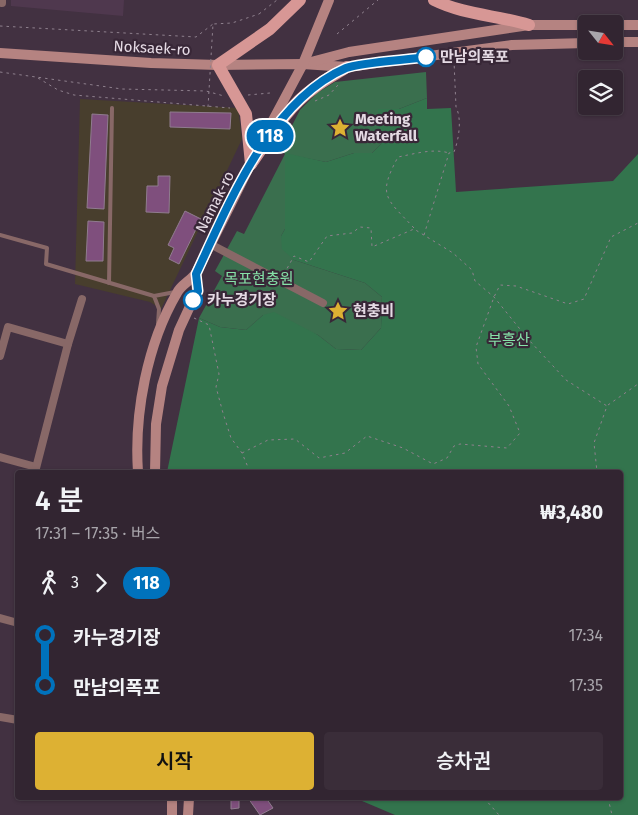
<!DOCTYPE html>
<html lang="ko">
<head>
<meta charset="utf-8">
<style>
  :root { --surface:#322531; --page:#3a2d39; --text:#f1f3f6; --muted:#a8a5ab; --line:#4d424d; --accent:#ddb133 }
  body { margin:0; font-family:"Fira Sans","Noto Sans KR",sans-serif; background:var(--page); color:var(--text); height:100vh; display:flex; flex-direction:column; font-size:19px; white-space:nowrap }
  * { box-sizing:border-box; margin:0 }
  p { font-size:16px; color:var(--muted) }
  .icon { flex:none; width:28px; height:28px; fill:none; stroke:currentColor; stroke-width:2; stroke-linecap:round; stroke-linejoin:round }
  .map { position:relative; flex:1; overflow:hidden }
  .side { position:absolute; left:15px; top:470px; width:608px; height:330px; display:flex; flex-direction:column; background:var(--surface); border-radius:5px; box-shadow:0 1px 4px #0004,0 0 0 1px var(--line) }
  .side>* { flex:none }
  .badge { padding:0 10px; border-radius:16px; font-size:18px; line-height:32px }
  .needle { width:32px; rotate:120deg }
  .controls { position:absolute; left:578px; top:15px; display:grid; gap:10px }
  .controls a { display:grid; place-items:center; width:45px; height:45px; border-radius:5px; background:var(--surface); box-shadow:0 1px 4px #0004,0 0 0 1px var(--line); font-size:25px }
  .map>.badge { position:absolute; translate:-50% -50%; box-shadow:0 0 0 2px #fff }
  .legs { display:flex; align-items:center; gap:8px; height:55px; padding:0 20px; font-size:16px }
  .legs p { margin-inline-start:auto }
  .headline { display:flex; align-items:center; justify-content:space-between; height:85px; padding:0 20px }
  h1 { font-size:28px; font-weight:600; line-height:38px }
  .primary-button { display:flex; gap:10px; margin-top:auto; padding:10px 20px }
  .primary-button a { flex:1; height:58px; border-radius:5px; background:var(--accent); color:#111; font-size:20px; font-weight:600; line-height:58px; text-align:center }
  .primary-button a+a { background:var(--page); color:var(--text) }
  ul { padding:0 20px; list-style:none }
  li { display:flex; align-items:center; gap:18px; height:50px; font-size:19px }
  li i { display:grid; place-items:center; width:8px; height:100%; margin:0 6px; background:currentColor }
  li i::after { content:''; width:12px; height:12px; margin:-6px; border:4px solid; border-radius:50%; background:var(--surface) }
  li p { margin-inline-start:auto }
  li:first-child i { background:linear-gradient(#0000 50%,currentColor 0) }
  li:last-child i { background:linear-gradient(currentColor 50%,#0000 0) }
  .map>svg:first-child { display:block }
  .commercial { fill:#483e2d }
  .built { fill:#4f384e }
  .green { fill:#3a6f4e }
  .forest { fill:#33744d }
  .building { fill:#7f4f7d; stroke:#907c8f }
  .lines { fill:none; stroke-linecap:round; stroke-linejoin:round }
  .path { stroke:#8f818e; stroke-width:1; stroke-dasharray:2.5 4; stroke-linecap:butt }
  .lane { stroke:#886867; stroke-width:4 }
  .street { stroke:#886867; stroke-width:8 }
  .secondary { stroke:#b58381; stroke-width:10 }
  .primary { stroke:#d79795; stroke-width:12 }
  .path-bridge { stroke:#8f818e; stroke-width:1; stroke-dasharray:2.5 4; stroke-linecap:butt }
  .line-1-casing { stroke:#fff; stroke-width:11 }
  .line-1 { stroke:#0072bc; stroke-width:8 }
  .stop-1-dot { fill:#fff; stroke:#0072bc; stroke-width:2.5 }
  .labels { text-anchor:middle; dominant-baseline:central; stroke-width:4.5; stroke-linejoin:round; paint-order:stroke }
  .street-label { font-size:15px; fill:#e5dae4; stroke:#382737 }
  .stop-label { font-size:15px; font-weight:bold; fill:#e5dae4; stroke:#382737; text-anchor:start }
  .poi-label { font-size:15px; font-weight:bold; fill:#e5dae4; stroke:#382737; text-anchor:start }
  .park-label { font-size:15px; fill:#86e2a8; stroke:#382737 }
</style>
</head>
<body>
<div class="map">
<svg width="638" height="815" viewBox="0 0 638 815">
  <rect width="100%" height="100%" fill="#423141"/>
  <path class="commercial" d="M80,99L238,108L242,139L161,309L150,302L75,284Z"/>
  <path class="built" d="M11,0H124L123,16L11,6Z"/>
  <path class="green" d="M426,72L427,98L399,109H378V130L385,140L372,153H354L326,162L285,154V229L281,236L294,260L365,283L382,297L381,328L361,350L336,349L318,335L263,315L246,330L220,327L199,318L222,276L215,271L237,231L244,234L285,154L280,149L300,110L317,93L335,82Z"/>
  <path class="forest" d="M427,98V109L451,108L456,192L613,181L638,154V815H395L355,798H620V472H167L199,318L220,327L246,330L263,315L274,312L318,335L336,349L361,350L381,328L382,297L365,283L294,260L282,249L281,236L285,229V153L326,162L354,153H372L385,140L378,130V109H399Z"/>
  <g class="building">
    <path d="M170,112L231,113L230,129L170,127Z"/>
    <path d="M92,114L108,115L104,209L87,208Z"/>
    <path d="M158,176H170L169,213L146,212L147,186H158Z"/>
    <path d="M185,211L201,219L179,264L169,259L174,248L168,245Z"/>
    <path d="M88,221L104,222L103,261H86Z"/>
    <path d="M231,798H239V808L231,809Z"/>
    <path d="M248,798H266L273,808L260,815Z"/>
  </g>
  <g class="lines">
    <g class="path">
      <path d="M259,14L277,0"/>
      <path d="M0,26L196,37L213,24"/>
      <path d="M337,34L378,0"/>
      <path d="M0,72L122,89L206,91L224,96"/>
      <path d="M38,78L58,90L74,95L230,108"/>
      <path d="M248,95L270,93"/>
      <path d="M315,101L329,95L338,85"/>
      <path d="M414,228C386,198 377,196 398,157C414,154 433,148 449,153"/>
      <path d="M424,235L449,153L454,152C459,139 462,119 456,107L454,61"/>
      <path d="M284,274L294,256L309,262L327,236L352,233L360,227L371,228L372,247L414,229L453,253L472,270L475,281L494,297L528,339L566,380L607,406L594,443L597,472"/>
      <path d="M194,318L209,325L219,374L216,387L223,413L231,438L242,453L250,472"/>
      <path d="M608,405L638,384"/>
      <path d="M242,453L268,440L295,439L319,458L345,453L367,436L403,448L433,464L447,458L454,446L460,444L507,448L520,433L509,406L478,364L476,347L494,297L500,285L516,286L568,304L584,299L611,237L638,223"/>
      <path d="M484,798L499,815"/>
      <path d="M608,798L612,815"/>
    </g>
    <g class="lane">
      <path d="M0,235L47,248L46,264L154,296"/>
      <path d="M109,283L112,108"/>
      <path d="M158,324L159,309L154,296L175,292"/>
    </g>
    <g class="street">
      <path d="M2,3V0"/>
      <path d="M210,244L323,303"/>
      <path d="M0,356L8,327L68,344"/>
      <path d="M0,457L36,467"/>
      <path d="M35,472L68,344L82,299"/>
      <path d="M0,618L18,623"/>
      <path d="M0,717L18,720"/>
    </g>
    <g class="secondary">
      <path d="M614,25H638"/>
      <path d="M614,42H638"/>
      <path d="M0,53L151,63L218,65L303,64L347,67L512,45L586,43"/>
      <path d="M311,62L349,52L529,25H586"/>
      <path d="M264,137L303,64L329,0"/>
      <path d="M138,472C134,414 147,344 177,293C181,284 193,280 197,271C216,234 235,196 253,159"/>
      <path d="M155,472L156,424L162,386L179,330L197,291L196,274"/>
      <path d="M172,815V798"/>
      <path d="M188,815L189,798"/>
    </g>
    <g class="primary">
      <path d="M434,0C464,15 497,15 529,25"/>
      <path d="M251,164L246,114L218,65L270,29L300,0"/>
      <path d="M251,164C270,137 287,107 314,88C324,80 336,74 347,67"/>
    </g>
    <path class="path-bridge" d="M208,107L213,24L232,23L259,14"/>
  </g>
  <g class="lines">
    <defs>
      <path id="line-1" d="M193,300L198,291L196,274C229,203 270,101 346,68C361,62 407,60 426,57"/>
    </defs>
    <use href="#line-1" class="line-1-casing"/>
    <use href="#line-1" class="line-1"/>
  </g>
  <defs>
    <symbol id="sight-bare" viewBox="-9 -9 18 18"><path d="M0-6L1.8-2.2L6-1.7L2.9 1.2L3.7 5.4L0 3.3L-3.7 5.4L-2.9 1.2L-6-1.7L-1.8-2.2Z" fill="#ddb133" stroke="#382737" stroke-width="2.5" paint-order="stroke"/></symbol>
  </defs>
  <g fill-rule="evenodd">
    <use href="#sight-bare" x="326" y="114" width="28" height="28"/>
    <use href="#sight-bare" x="324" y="297" width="28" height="28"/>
  </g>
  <g class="stop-1-dot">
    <circle cx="426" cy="57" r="9"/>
    <circle cx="193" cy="300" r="9"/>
  </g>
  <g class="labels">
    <g class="street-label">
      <text transform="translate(152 48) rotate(3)">Noksaek-ro</text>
      <text transform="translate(215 202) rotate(-63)">Namak-ro</text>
    </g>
    <g class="stop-label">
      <text x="440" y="57">만남의폭포</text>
      <text x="207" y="300">카누경기장</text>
    </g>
    <g class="poi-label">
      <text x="355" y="119">Meeting<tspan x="355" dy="17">Waterfall</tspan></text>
      <text x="353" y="311">현충비</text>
    </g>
    <g class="park-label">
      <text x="259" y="279">목포현충원</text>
      <text x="509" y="340">부흥산</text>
    </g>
  </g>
</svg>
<div class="controls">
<a><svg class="needle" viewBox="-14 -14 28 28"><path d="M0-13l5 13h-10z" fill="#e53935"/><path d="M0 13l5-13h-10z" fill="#a8a5ab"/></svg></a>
<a><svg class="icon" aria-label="layers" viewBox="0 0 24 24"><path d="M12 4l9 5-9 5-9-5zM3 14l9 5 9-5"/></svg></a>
</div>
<b class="badge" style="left:270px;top:136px;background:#0072bc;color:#fff">118</b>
<section class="side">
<div class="headline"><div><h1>4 분</h1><p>17:31 – 17:35 · 버스</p></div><b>₩3,480</b></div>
<div class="legs"><svg class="icon" aria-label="walk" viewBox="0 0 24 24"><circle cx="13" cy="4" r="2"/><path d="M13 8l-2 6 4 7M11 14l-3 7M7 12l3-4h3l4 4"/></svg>3<svg class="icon" aria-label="forward" viewBox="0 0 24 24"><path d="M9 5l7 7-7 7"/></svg><b class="badge" style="background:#0072bc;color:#fff">118</b></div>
<ul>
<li><i style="color:#0072bc"></i><b>카누경기장</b><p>17:34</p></li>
<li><i style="color:#0072bc"></i><b>만남의폭포</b><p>17:35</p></li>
</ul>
<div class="primary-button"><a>시작</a><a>승차권</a></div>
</section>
</div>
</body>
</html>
